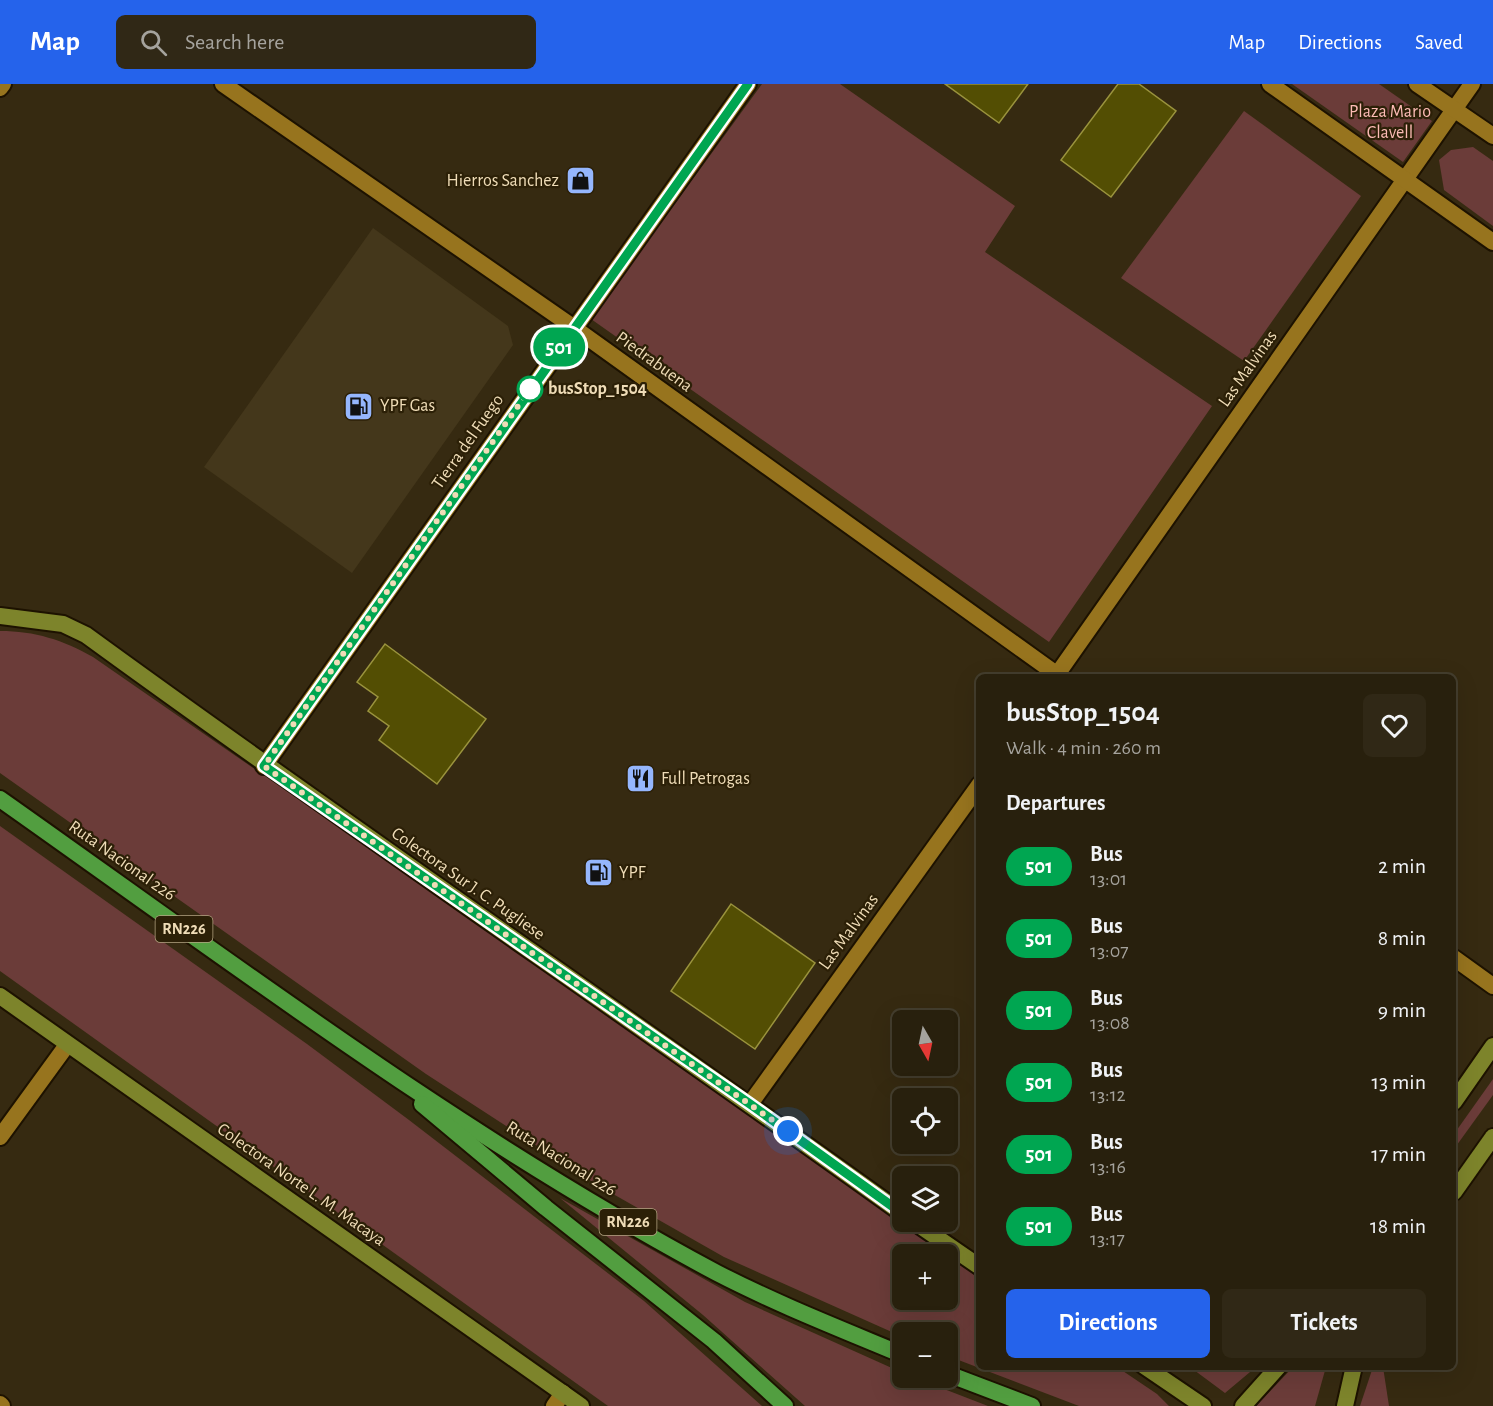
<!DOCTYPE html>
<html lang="en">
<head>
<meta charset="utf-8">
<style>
  :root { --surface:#28200d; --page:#302816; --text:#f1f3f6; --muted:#a5a39d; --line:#443e2e; --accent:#2563eb }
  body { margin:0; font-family:"Alegreya Sans",sans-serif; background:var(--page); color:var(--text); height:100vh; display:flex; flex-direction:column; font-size:22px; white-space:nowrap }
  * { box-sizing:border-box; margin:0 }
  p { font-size:20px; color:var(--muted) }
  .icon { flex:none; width:33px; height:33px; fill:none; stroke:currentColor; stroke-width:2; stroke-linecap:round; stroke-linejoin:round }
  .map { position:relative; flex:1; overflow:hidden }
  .details { position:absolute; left:976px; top:590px; width:480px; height:696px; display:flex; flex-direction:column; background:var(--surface); border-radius:9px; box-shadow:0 6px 24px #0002,0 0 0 2px var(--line) }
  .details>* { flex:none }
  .badge { padding:0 12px; border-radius:20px; font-size:21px; line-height:39px }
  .needle { width:39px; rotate:171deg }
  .tools { position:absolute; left:892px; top:926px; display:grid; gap:12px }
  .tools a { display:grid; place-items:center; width:66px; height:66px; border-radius:9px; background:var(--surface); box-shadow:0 6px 24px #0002,0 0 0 2px var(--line); font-size:30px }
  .you { position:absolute; width:30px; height:30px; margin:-15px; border:4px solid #fff; border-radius:50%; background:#1a73e8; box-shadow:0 0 0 9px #1a73e833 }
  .map>.badge { position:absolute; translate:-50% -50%; box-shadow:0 0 0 3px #fff }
  h2 { padding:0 30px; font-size:22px; line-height:54px }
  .round { display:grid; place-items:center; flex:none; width:63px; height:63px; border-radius:9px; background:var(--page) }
  .headline { display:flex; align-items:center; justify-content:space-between; height:102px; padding:0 30px }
  h1 { font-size:28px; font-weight:700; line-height:45px }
  .primary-button { display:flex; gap:12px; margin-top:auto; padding:12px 30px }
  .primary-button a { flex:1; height:69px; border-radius:9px; background:var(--accent); color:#fff; font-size:24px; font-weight:700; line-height:69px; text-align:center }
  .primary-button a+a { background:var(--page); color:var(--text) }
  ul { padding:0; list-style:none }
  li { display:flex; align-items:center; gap:18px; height:72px; padding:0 30px }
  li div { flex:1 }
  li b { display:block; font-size:22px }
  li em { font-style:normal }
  li .badge { min-width:66px; font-weight:700; text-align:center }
  header { display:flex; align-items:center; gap:36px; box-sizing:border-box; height:84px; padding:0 30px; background:var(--accent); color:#fff }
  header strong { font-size:28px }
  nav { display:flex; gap:33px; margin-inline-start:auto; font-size:21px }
  .search { width:420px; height:54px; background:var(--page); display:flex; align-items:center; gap:15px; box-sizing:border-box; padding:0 21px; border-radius:9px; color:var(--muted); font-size:22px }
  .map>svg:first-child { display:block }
  .built { fill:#44371b }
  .green { fill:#6b3c39; fill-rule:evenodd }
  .building { fill:#534e03; stroke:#9a933d; stroke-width:1.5 }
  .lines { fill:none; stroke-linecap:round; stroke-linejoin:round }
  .minor-casing { stroke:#1d1200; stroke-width:20 }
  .tertiary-casing { stroke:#1d1200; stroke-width:20 }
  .secondary-casing { stroke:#1d1200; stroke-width:20 }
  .trunk-casing { stroke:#1d1200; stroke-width:20 }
  .minor { stroke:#97741e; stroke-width:16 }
  .tertiary { stroke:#97741e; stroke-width:16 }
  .secondary { stroke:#7d842b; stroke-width:16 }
  .trunk { stroke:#529e40; stroke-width:16 }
  .line-casing { stroke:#fff; stroke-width:14 }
  .line { stroke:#00a651; stroke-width:9 }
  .walk { stroke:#efdcb7; stroke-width:6; stroke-dasharray:0 10.8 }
  .stop-dot { fill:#fff; stroke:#00a651; stroke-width:3 }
  .labels { text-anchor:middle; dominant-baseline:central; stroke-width:4.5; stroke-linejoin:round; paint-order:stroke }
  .shield { fill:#2c2007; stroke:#b4a482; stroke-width:1.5 }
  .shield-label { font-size:16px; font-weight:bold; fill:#efdcb7 }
  .park-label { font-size:18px; fill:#fcbbb5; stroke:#2c2007 }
  .poi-label { font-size:18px; fill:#efdcb7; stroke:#2c2007; text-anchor:start }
  .street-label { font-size:18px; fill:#efdcb7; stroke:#2c2007 }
  .stop-label { font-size:18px; font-weight:bold; fill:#efdcb7; stroke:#2c2007; text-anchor:start }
</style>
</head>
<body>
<header>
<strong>Map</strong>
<div class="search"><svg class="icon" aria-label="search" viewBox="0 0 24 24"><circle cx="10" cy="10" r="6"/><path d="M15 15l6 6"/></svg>Search here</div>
<nav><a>Map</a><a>Directions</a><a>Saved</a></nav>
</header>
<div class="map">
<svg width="1493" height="1322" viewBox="0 0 1493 1322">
  <rect width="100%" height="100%" fill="#362a11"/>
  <path class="built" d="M373,144L508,242L513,261L352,489L204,383Z"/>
  <g class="green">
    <path d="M762,0H840L1015,122L985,168L1212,322L1049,558L591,235Z"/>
    <path d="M1292,0H1379L1432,37L1403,78Z"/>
    <path d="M1244,27L1361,112L1244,277L1121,194Z"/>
    <path d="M1473,63L1493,77V142L1444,106L1439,76L1451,66Z"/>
    <path d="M0,547C35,547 63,556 93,573L979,1187L980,1282L1117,1283L1157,1310L1169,1322H1079L948,1272V1248H903V1253L724,1173L599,1102L426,990L0,689ZM903,1170H948V1215H903Z"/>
    <path d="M0,742L307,960L409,1036L644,1217L762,1322H608L0,887Z"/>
    <path d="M1493,995V1011L1454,1065V1050Z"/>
    <path d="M560,1114L745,1218L903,1289V1293H913L988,1322H805L703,1231Z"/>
    <path d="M1206,1283V1282L1256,1283L1225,1309L1194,1286Z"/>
    <path d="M1293,1283H1326L1315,1322H1256Z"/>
    <path d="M1373,1283H1383L1389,1322H1360Z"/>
  </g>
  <g class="building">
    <path d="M945,0H1028L999,39Z"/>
    <path d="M1118,0H1139L1176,27L1111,113L1061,76Z"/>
    <path d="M385,560L486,635L437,700L379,656L389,642L368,627L378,613L357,598Z"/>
    <path d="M731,820L815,879L755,965L671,907Z"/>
  </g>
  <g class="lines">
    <defs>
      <g id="minor">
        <path d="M223,0L573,243L1059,592"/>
        <path d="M0,4L3,0"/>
        <path d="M1056,592L1472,0"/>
        <path d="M264,682L748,0"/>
        <path d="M1454,874L1493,902"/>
        <path d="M750,1020L980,700"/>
        <path d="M0,1320L2,1322"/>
        <path d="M554,1322L563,1309"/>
      </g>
      <g id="tertiary">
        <path d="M1270,0L1493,158"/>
        <path d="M1417,0L1493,52"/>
        <path d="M0,1053L67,961"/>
      </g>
      <g id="secondary">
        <path d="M0,532L63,540L86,551C356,748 632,935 903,1130"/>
        <path d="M0,912L581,1322"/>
        <path d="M1454,1018L1493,962"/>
        <path d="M1454,1108L1493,1053"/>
        <path d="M913,1137L980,1183"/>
        <path d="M1144,1282L1203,1322"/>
        <path d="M1243,1322L1279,1282"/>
        <path d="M1345,1322L1354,1282"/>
      </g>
      <g id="trunk">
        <path d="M0,715C234,880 464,1054 717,1189C777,1220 841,1245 903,1271"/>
        <path d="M422,1020L546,1124L714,1257L785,1322"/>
        <path d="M948,1290L1032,1322"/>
      </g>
    </defs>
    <use href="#minor" class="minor-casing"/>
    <use href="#tertiary" class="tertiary-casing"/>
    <use href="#secondary" class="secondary-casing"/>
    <use href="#trunk" class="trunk-casing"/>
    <use href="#minor" class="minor"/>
    <use href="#tertiary" class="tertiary"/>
    <use href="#secondary" class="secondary"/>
    <use href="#trunk" class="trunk"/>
  </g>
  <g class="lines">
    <defs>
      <path id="line" d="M748,0L264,682L750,1020L903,1130"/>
    </defs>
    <use href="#line" class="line-casing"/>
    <use href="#line" class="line"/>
    <path class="walk" d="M530,305L264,682L788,1047"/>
  </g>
  <defs>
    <symbol id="shop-square" viewBox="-11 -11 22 22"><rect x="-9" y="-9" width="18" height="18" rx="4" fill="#95b6fd" stroke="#2c2007"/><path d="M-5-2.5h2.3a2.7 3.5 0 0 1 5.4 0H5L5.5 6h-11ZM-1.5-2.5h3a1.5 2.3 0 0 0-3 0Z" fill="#111"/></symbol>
    <symbol id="fuel-square" viewBox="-11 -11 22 22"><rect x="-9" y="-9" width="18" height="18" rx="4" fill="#95b6fd" stroke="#2c2007"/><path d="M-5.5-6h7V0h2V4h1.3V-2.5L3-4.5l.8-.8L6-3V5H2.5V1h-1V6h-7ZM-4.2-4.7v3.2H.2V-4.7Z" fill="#111"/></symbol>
    <symbol id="restaurant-square" viewBox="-11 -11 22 22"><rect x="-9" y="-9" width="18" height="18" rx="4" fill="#95b6fd" stroke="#2c2007"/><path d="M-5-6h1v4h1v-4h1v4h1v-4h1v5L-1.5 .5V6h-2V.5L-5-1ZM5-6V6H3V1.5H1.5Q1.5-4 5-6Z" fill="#111"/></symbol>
  </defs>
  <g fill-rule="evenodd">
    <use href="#shop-square" x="564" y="80" width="33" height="33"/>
    <use href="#fuel-square" x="342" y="306" width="33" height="33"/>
    <use href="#restaurant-square" x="624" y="678" width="33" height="33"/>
    <use href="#fuel-square" x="582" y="772" width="33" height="33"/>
  </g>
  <circle class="stop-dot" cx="530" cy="305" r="12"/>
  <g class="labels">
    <g class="shield">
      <rect x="155.5" y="832" width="57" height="26" rx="4.5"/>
      <rect x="599.5" y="1125" width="57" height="26" rx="4.5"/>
    </g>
    <g class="shield-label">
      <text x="184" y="845">RN226</text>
      <text x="628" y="1138">RN226</text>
    </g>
    <g class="park-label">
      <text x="1390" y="28">Plaza Mario<tspan x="1390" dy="21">Clavell</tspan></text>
    </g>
    <g class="poi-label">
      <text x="559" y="97" text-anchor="end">Hierros Sanchez</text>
      <text x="380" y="322">YPF Gas</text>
      <text x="661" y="695">Full Petrogas</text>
      <text x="619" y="789">YPF</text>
    </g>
    <g class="street-label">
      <text transform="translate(654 278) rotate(36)">Piedrabuena</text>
      <text transform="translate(1248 285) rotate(-55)">Las Malvinas</text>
      <text transform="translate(468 358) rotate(-55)">Tierra del Fuego</text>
      <text transform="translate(122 777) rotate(35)">Ruta Nacional 226</text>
      <text transform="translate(468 800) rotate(35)">Colectora Sur J. C. Pugliese</text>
      <text transform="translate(849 848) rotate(-54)">Las Malvinas</text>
      <text transform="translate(561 1075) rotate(32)">Ruta Nacional 226</text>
      <text transform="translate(301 1101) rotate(35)">Colectora Norte L. M. Macaya</text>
    </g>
    <g class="stop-label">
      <text x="548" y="305">busStop_1504</text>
    </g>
  </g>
</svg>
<div class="tools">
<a><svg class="needle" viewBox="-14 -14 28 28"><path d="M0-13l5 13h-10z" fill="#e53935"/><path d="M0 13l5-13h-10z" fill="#a5a39d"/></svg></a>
<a><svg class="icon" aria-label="locate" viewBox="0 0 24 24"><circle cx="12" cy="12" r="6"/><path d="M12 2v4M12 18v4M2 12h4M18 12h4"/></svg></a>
<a><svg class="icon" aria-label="layers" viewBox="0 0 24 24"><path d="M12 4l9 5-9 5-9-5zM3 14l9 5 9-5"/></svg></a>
<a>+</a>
<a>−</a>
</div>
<div class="you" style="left:788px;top:1047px"></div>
<b class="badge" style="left:559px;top:263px;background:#00a651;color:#fff">501</b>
<section class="details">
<div class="headline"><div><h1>busStop_1504</h1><p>Walk · 4 min · 260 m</p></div><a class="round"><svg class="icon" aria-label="heart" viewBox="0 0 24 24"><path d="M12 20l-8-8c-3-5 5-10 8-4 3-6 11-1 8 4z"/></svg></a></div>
<h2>Departures</h2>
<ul>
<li><span class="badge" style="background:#00a651;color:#fff">501</span><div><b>Bus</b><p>13:01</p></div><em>2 min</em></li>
<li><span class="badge" style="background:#00a651;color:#fff">501</span><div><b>Bus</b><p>13:07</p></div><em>8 min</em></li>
<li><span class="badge" style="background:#00a651;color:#fff">501</span><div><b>Bus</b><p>13:08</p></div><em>9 min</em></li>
<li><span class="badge" style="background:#00a651;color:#fff">501</span><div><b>Bus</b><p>13:12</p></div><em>13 min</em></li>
<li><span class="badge" style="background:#00a651;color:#fff">501</span><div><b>Bus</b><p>13:16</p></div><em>17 min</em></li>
<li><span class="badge" style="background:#00a651;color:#fff">501</span><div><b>Bus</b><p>13:17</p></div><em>18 min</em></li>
</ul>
<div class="primary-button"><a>Directions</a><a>Tickets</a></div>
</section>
</div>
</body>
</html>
